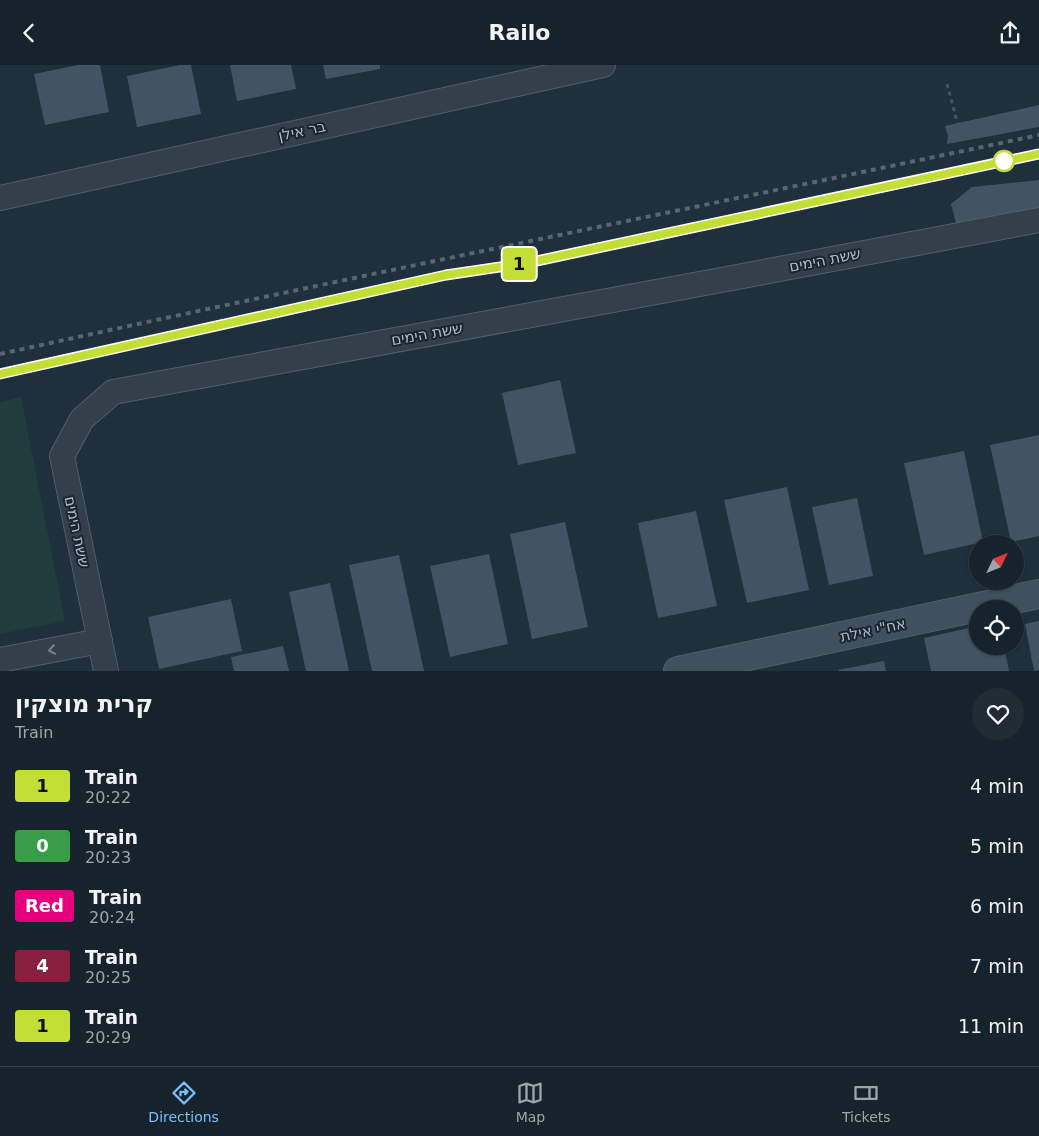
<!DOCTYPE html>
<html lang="en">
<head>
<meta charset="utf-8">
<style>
  :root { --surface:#17232c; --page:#202b34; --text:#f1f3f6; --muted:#9ea4a9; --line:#364048; --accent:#7bbfff }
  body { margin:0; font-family:"DejaVu Sans","Noto Sans Hebrew",sans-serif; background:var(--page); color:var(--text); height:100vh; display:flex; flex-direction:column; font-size:19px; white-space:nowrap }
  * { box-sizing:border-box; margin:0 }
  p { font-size:16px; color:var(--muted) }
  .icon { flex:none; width:28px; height:28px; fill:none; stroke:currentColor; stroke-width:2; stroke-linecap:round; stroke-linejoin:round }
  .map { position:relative; height:606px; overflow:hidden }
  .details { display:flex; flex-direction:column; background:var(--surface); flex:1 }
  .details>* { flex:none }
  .badge { padding:0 10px; border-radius:4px; font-size:18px; line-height:32px }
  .needle { width:32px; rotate:47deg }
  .controls { position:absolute; left:969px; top:470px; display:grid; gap:10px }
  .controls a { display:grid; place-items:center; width:55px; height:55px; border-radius:50%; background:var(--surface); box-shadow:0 1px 4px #0004,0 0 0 1px var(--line); font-size:25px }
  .map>.badge { position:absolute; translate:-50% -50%; box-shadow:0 0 0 2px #fff }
  .round { display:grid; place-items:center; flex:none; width:52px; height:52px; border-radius:26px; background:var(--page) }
  .head { display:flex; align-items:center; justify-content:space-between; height:85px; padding:0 15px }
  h1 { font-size:24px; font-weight:600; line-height:38px }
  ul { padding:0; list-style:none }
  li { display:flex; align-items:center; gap:15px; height:60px; padding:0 15px }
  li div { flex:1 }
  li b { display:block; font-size:19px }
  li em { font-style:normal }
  li .badge { min-width:55px; font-weight:700; text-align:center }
  header { display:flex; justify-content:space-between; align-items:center; height:65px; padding:0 15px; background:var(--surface); font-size:22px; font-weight:600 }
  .tab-bar { display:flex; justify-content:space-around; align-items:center; height:70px; border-top:1px solid var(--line); background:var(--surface); font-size:14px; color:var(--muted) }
  .tab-bar a { display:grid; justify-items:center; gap:2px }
  .tab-bar .active { color:var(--accent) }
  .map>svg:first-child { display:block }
  .green { fill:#213c3c }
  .building { fill:#425463 }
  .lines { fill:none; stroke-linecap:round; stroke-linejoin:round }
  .street-casing { stroke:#505e69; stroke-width:26 }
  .secondary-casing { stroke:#505e69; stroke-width:30 }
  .path { stroke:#3e5858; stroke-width:3; stroke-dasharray:4 4; stroke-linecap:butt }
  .street { stroke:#33404b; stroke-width:24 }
  .secondary { stroke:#40505f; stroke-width:28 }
  .rail { stroke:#546573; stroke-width:4; stroke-dasharray:5 5; stroke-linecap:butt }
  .oneway { stroke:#768490 }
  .line-casing { stroke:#fff; stroke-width:11 }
  .line { stroke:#c3df37; stroke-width:8 }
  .stop-dot { fill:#fff; stroke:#c3df37; stroke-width:2.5 }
  .labels { text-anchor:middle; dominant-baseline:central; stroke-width:4; stroke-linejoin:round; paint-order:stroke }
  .street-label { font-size:15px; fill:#adbbc8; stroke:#182530 }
</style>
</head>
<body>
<header><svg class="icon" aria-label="back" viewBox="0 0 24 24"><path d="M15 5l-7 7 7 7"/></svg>Railo<svg class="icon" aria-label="share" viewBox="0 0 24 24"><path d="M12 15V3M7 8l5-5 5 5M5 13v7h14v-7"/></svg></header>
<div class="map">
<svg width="1039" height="606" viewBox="0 0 1039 606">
  <rect width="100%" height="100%" fill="#1f2f3b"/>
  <path class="green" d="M21,332L65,556L0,569V337Z"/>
  <g class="building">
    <path d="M78,0H100L109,47L45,60L34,9Z"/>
    <path d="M180,0H191L201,49L137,62L127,11Z"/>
    <path d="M230,0H291L296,24L237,36Z"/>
    <path d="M323,0H380V4L326,14Z"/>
    <path d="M1039,40V62L947,79L948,71L945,61Z"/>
    <path d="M1039,115V146L957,162L951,139L972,122Z"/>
    <path d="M560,315L576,388L518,400L502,328Z"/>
    <path d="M1039,370V471L1011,477L990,380Z"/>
    <path d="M964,386L983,477L924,490L904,398Z"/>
    <path d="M787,422L809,525L747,538L724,435Z"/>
    <path d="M857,433L873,511L829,520L812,442Z"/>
    <path d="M696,446L717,541L658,553L638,458Z"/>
    <path d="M565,457L588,562L532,574L510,469Z"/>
    <path d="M489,489L508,579L450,592L430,501Z"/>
    <path d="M399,490L424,606H372L349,500Z"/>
    <path d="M330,518L349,606H306L289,527Z"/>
    <path d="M231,534L242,586L159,604L148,552Z"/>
    <path d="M1039,556V605L1034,606L1025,559Z"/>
    <path d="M978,561V581H1004L1009,606H931L924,573Z"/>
    <path d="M283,581L289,606H234L231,592Z"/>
    <path d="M884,596L886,606H839L838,605Z"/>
  </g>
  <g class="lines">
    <defs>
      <g id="street">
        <path d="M0,133L603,0"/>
        <path d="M0,595L100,576"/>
        <path d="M106,606L62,391L82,354L113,327L716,216L1039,155"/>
      </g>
      <path id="secondary" d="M678,606L1039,529"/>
    </defs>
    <use href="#street" class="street-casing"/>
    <use href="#secondary" class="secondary-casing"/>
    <g class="path">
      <path d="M947,19L962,75"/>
      <path d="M972,122L975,143"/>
    </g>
    <use href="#street" class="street"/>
    <use href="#secondary" class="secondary"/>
    <g class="rail">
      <path d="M0,289C346,213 693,143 1039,70"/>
      <path d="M0,309L446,210L527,198L1039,89"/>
    </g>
  </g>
  <defs><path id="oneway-chevron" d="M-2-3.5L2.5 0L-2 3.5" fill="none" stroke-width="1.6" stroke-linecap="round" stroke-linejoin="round" transform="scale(1.25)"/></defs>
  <use class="oneway" href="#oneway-chevron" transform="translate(52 585) rotate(169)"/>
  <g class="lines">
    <defs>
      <path id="line" d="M0,309L446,210L527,198L1039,89"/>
    </defs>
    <use href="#line" class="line-casing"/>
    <use href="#line" class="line"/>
  </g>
  <circle class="stop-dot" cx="1004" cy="96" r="10"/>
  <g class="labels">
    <g class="street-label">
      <text transform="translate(302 66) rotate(-12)">בר אילן</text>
      <text transform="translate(825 195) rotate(-11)">ששת הימים</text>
      <text transform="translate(427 269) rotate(-10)">ששת הימים</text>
      <text transform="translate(77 467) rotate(78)">ששת הימים</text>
      <text transform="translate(873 565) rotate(-12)">אח"י אילת</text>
    </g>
  </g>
</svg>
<div class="controls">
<a><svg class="needle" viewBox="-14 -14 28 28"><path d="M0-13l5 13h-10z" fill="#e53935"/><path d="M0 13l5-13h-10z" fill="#9ea4a9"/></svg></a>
<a><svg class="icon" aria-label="locate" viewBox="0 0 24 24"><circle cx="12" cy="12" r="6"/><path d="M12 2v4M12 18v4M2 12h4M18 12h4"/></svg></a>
</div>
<b class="badge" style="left:519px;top:199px;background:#c3df37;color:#111">1</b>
</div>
<section class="details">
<div class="head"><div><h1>קרית מוצקין</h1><p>Train</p></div><a class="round"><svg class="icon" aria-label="heart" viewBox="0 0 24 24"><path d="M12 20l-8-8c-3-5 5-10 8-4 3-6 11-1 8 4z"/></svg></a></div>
<ul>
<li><span class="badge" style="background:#c3df37;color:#111">1</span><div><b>Train</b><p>20:22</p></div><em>4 min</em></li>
<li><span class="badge" style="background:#389d48;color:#fff">0</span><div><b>Train</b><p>20:23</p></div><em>5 min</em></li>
<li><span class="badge" style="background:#e6007e;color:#fff">Red</span><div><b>Train</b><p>20:24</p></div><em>6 min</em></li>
<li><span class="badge" style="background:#891f3e;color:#fff">4</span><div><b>Train</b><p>20:25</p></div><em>7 min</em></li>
<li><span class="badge" style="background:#c3df37;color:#111">1</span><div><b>Train</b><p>20:29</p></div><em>11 min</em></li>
</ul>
</section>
<nav class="tab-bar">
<a class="active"><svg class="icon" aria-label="directions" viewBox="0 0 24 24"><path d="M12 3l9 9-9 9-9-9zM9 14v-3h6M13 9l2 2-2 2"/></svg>Directions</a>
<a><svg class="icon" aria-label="map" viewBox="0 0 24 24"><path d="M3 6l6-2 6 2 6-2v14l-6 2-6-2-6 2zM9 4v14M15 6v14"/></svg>Map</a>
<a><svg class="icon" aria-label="tickets" viewBox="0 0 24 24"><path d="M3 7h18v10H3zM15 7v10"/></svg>Tickets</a>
</nav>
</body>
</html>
